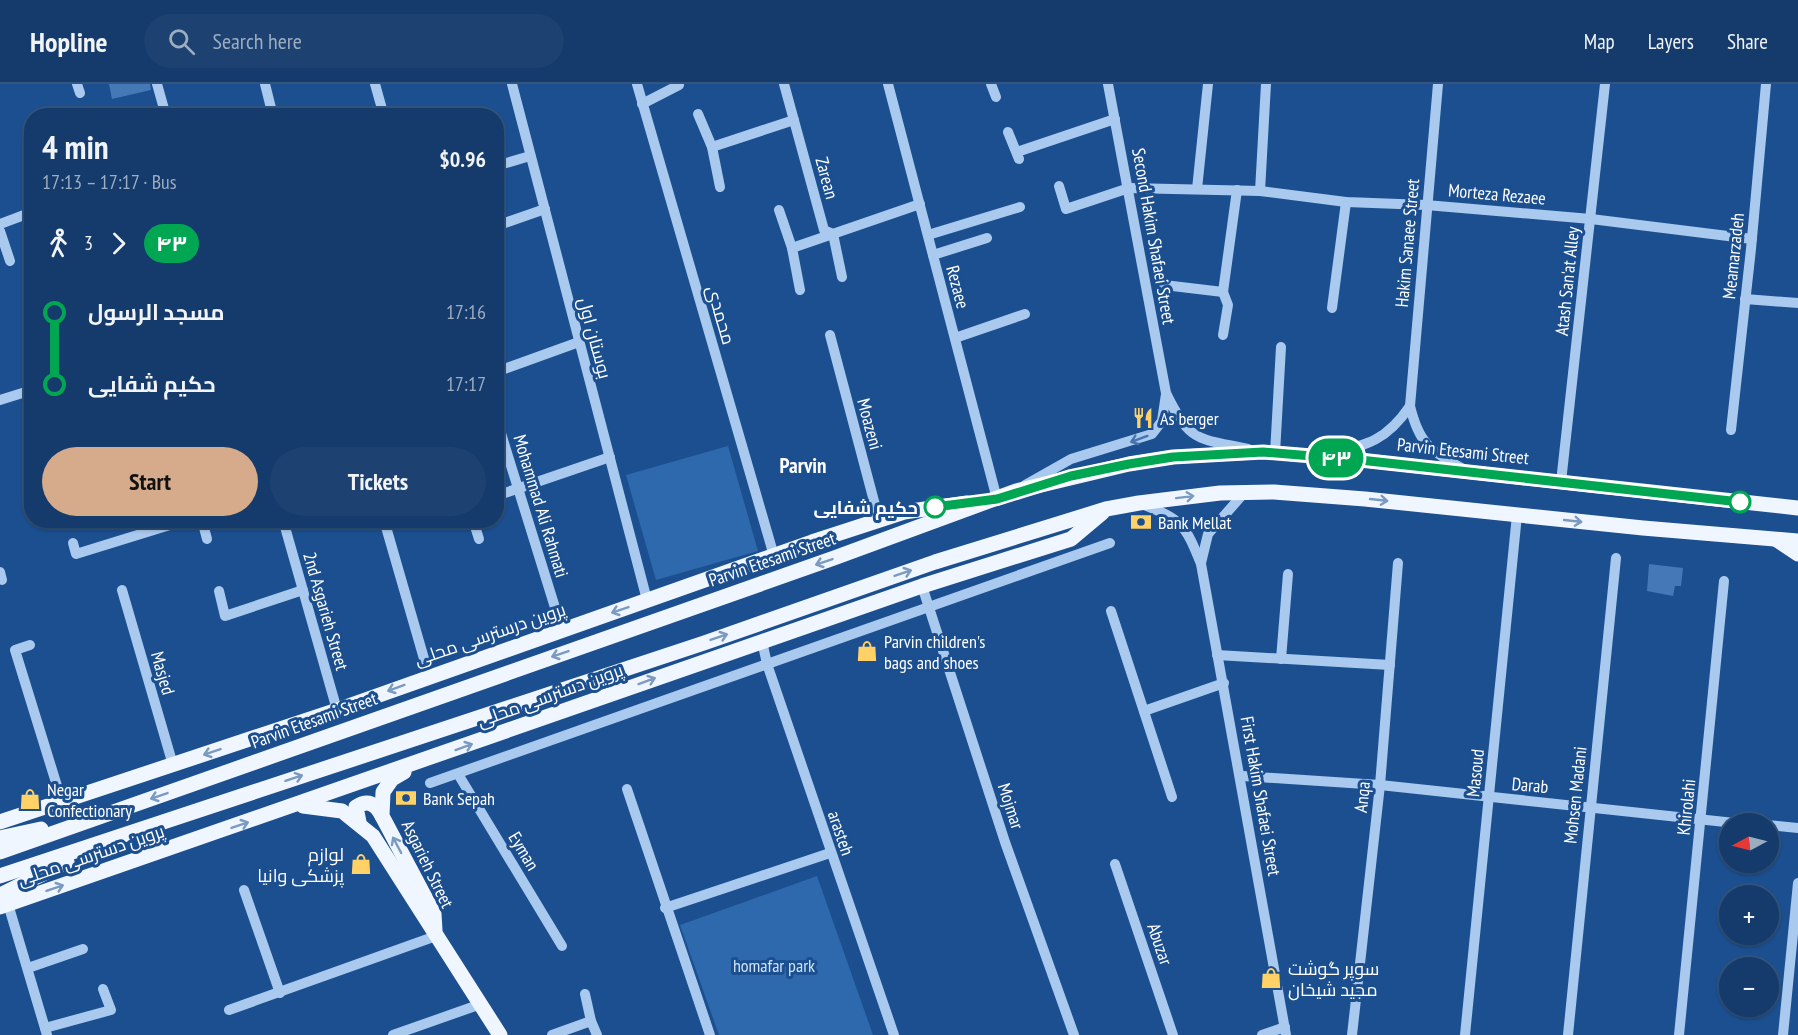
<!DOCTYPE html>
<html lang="en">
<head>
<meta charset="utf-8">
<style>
  :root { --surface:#143b6b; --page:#1d4271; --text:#f1f3f6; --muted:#9dadc1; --line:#33557e; --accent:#d6ab8b }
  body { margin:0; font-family:"PT Sans Narrow",Cairo,sans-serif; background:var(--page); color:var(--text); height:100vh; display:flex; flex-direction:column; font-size:22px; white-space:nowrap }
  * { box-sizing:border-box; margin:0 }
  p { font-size:20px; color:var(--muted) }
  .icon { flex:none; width:33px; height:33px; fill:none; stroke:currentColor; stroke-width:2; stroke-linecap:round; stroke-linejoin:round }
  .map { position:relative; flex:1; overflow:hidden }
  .drawer { position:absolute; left:24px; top:24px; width:480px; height:420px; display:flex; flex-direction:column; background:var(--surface); border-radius:24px; box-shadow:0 2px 4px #0004,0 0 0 2px var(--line) }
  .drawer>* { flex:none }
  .badge { padding:0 12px; border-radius:20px; font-size:21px; line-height:39px }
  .needle { width:39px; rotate:263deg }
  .fabs { position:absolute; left:1719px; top:729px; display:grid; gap:12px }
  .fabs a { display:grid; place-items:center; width:60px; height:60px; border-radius:50%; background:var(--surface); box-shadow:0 2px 4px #0004,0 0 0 2px var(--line); font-size:30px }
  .map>.badge { position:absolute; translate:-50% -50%; box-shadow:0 0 0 3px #fff }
  .legs { display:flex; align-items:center; gap:9px; height:66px; padding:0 18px; font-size:20px }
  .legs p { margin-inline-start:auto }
  .overview { display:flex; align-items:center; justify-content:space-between; height:102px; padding:0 18px }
  h1 { font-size:33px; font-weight:700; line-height:45px }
  .cta { display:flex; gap:12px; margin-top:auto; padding:12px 18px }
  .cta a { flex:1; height:69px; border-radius:36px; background:var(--accent); color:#111; font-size:24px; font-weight:700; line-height:69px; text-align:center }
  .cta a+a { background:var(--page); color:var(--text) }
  ul { padding:0 18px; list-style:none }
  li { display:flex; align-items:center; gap:21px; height:72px; font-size:22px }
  li i { display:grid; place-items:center; width:9px; height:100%; margin:0 8px; background:currentColor }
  li i::after { content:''; width:15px; height:15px; margin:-8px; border:4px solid; border-radius:50%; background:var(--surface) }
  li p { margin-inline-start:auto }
  li:first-child i { background:linear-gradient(#0000 50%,currentColor 0) }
  li:last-child i { background:linear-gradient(currentColor 50%,#0000 0) }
  header { display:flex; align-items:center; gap:36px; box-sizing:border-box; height:84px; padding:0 30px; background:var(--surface); border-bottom:2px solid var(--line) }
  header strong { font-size:28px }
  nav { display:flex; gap:33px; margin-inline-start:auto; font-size:21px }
  .search { width:420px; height:54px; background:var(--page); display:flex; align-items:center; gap:15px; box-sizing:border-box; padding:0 21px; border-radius:33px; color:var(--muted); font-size:22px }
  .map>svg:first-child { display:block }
  .green { fill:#2e69ad }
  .building { fill:#4478b7 }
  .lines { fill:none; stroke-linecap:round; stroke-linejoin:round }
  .minor { stroke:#a9c9ee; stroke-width:10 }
  .major { stroke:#f0f6ff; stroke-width:15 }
  .oneway { stroke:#4674ac }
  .oneway2 { stroke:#7b9ac1 }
  .line-1-casing { stroke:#fff; stroke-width:14 }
  .line-1 { stroke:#00a651; stroke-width:9 }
  .stop-1-dot { fill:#fff; stroke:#00a651; stroke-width:3 }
  .labels { text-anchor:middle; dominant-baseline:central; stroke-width:6; stroke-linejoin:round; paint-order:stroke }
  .street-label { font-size:18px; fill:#fff; stroke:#1b4f8f }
  .poi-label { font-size:18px; fill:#fff; stroke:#1b4f8f; text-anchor:start }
  .stop-label { font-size:18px; font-weight:bold; fill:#fff; stroke:#1b4f8f; text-anchor:end }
  .park-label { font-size:18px; fill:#cfe3fa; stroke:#1b4f8f }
  .quarter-label { font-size:21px; font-weight:bold; fill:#fff; stroke:#1b4f8f }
</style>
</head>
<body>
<header>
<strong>Hopline</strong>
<div class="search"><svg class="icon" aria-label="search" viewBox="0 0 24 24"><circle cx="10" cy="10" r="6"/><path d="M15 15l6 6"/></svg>Search here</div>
<nav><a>Map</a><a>Layers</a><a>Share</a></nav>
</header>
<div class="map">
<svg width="1798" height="951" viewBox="0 0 1798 951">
  <rect width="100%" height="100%" fill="#1b4f8f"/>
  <g class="green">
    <path d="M728,362L758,467L656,496L626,391Z"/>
    <path d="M817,792L873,951H719L680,841Z"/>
  </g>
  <g class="building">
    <path d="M109,0H150L151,6L112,15Z"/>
    <path d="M1649,480L1683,484L1681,502H1675L1673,512L1647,507Z"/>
  </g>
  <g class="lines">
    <g class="minor">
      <path d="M77,0L80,9"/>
      <path d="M157,0L166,32"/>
      <path d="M265,0L273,32"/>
      <path d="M375,0L384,32"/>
      <path d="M512,0L647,516"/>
      <path d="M637,0L774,472"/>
      <path d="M784,0L824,146L833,150L842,193"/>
      <path d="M888,0L997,415"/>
      <path d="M991,0L996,13"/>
      <path d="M1108,0L1166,309C1190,359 1197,354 1248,365"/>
      <path d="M1438,0L1410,322C1419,360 1430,366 1463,385"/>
      <path d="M642,20L679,1"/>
      <path d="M698,30L712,63L720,103"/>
      <path d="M1008,48L1019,75"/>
      <path d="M712,63L794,36"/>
      <path d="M1017,68L1115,35"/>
      <path d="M496,82L530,72"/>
      <path d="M1059,102L1066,125L1129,104L1260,107L1346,118L1426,121L1591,135L1752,155"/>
      <path d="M1197,105L1208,0"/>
      <path d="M1260,107L1266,0"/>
      <path d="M779,126L792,164L800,206"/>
      <path d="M0,140L32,128"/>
      <path d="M496,142L545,125"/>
      <path d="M0,147L10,177"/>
      <path d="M928,151L1020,123"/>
      <path d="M792,164L920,120"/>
      <path d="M933,171L987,154"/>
      <path d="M496,175L498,180"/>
      <path d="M1164,201L1223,208L1237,106"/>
      <path d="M1745,215L1798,219"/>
      <path d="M1332,224L1346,118"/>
      <path d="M830,251L879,436"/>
      <path d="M1223,251L1228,221L1223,208"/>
      <path d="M955,254L1025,230"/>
      <path d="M496,288L579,258"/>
      <path d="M25,308L32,329"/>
      <path d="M0,316L32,306"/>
      <path d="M499,343L562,546"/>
      <path d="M1731,346L1751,165L1766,0"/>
      <path d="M1275,369L1281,263"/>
      <path d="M1329,370C1368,361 1387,356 1410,322"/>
      <path d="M1561,398L1605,0"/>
      <path d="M1025,401L1071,375L1152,350L1162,337L1166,310"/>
      <path d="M496,412L610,373"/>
      <path d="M1142,420C1182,436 1185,440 1201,480L1286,951"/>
      <path d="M202,436L207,455"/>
      <path d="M283,436L337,626"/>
      <path d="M384,436L429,592"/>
      <path d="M473,436L479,455"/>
      <path d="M73,459L76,470L186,436"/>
      <path d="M1201,479L1208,450L1244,409"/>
      <path d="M0,488L2,496"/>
      <path d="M922,502L1005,758L1074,951"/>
      <path d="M122,506L173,681"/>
      <path d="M219,507L225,532L303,506"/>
      <path d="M1111,527L1172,713"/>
      <path d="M762,557L767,580L894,951"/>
      <path d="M30,561L15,566L62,718"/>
      <path d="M1217,571L1390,581"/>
      <path d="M1281,575L1288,490"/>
      <path d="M1144,627L1224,599"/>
      <path d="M458,690L562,862"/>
      <path d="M1242,692L1380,701L1744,740"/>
      <path d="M430,699L1110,459"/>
      <path d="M627,705L710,951"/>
      <path d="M1768,741L1798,744"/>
      <path d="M1115,780L1173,951"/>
      <path d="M244,806L280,909"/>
      <path d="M8,820L47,951"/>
      <path d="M665,824L830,769"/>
      <path d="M28,884L83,865"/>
      <path d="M585,910L591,937"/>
      <path d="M229,926L436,852"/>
      <path d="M45,944L111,926L103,905"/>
      <path d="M393,951L481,920"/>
      <path d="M552,951L591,937L597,951"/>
      <path d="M1262,951L1285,943"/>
      <path d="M1352,951L1380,701L1398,479"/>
      <path d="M1465,951L1517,431"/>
      <path d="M1568,951L1616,474"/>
      <path d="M1679,951L1724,497"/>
      <path d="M1783,951L1798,799"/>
    </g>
    <g class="major">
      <path d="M1777,456L1798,470"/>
      <path d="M404,688L392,695L383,708L382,732L434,830L435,846"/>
      <path d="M303,722L342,727L373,752L500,951"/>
      <path d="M0,738L337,626L812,458L904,428L967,419"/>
      <path d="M359,738L356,723C368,715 376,720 382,732"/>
      <path d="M0,754L41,745"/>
      <path d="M0,768L834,474L1016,407L1129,380L1173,373L1263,368L1360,376L1798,424"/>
      <path d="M0,792L704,559L935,478L1106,425L1139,419L1220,409L1274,408L1365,415L1643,444L1798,457"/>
      <path d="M0,811L67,778"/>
      <path d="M0,823L922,502L1071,455L1102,429"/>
    </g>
  </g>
  <defs><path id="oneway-shaft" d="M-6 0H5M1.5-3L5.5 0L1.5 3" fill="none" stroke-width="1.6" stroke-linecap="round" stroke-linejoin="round" transform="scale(1.5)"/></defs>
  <use class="oneway" href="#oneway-shaft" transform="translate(1139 355) rotate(160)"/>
  <g class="oneway2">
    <use href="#oneway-shaft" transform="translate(1185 413) rotate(-7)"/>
    <use href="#oneway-shaft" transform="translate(1379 416) rotate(6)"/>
    <use href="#oneway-shaft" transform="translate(1573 437) rotate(6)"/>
    <use href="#oneway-shaft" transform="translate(824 478) rotate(161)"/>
    <use href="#oneway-shaft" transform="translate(903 489) rotate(-19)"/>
    <use href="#oneway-shaft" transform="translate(620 526) rotate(161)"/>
    <use href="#oneway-shaft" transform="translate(719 553) rotate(-19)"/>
    <use href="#oneway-shaft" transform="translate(560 570) rotate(161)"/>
    <use href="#oneway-shaft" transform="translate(647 597) rotate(-20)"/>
    <use href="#oneway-shaft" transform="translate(396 604) rotate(160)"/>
    <use href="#oneway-shaft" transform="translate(464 663) rotate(-20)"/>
    <use href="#oneway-shaft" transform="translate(212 668) rotate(161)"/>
    <use href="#oneway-shaft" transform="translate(294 694) rotate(-18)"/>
    <use href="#oneway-shaft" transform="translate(159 712) rotate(161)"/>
    <use href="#oneway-shaft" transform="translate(240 741) rotate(-19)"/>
    <use href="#oneway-shaft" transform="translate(397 761) rotate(-118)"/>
    <use href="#oneway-shaft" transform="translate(55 804) rotate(-19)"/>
  </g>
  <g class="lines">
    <defs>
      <path id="line-1" d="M935,423L997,415L1071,392L1129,380L1173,373L1263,368L1360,376L1740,418"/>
    </defs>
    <use href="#line-1" class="line-1-casing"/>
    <use href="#line-1" class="line-1"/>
  </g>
  <defs>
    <symbol id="restaurant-bare" viewBox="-9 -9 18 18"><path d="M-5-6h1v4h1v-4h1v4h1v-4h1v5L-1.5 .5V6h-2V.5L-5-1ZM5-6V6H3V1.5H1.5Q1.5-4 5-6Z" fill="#ffd166" stroke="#1b4f8f" stroke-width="2.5" paint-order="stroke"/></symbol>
    <symbol id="bank-bare" viewBox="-9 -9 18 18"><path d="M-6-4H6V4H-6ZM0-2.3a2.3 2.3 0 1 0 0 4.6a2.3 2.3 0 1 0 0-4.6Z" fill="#ffd166" stroke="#1b4f8f" stroke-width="2.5" paint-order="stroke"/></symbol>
    <symbol id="shop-bare" viewBox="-9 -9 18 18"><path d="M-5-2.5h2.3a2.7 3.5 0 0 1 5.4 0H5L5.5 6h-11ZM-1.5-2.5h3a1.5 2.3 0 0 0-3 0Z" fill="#ffd166" stroke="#1b4f8f" stroke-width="2.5" paint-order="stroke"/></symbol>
  </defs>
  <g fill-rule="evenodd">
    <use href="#restaurant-bare" x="1128" y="319" width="30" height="30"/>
    <use href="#bank-bare" x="1126" y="423" width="30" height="30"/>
    <use href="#shop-bare" x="852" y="552" width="30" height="30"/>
    <use href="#bank-bare" x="391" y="699" width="30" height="30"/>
    <use href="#shop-bare" x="15" y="700" width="30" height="30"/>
    <use href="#shop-bare" x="346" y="765" width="30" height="30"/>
    <use href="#shop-bare" x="1256" y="879" width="30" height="30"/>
  </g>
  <g class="stop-1-dot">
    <circle cx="1740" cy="418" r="10"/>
    <circle cx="935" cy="423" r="10"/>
  </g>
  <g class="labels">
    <g class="street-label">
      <text transform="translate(827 94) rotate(75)">Zarean</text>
      <text transform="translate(1497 110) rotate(5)">Morteza Rezaee</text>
      <text transform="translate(1154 152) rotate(80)">Second Hakim Shafaei Street</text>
      <text transform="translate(1407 159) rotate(-85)">Hakim Sanaee Street</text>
      <text transform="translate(1733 172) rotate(-84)">Meamarzadeh</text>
      <text transform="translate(1567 197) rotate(-84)">Atash San'at Alley</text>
      <text transform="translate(958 203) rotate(75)">Rezaee</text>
      <text transform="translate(721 231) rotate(74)">محمدی</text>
      <text transform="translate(595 254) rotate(75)">بوستان اول</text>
      <text transform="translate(870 340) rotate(75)">Moazeni</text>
      <text transform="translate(1463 367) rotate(6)">Parvin Etesami Street</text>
      <text transform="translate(541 422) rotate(73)">Mohammad Ali Rahmati</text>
      <text transform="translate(772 475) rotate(-19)">Parvin Etesami Street</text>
      <text transform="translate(326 527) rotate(74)">2nd Asgarieh Street</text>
      <text transform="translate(490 550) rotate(-19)">پروین درسترسی محلی</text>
      <text transform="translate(163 589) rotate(74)">Masjed</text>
      <text transform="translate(550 611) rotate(-20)">پروین دسترسی محلی</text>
      <text transform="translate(314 636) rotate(-20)">Parvin Etesami Street</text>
      <text transform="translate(1475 689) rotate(-84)">Masoud</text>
      <text transform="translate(1530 701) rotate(5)">Darab</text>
      <text transform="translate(1575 711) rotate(-84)">Mohsen Madani</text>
      <text transform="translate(1261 712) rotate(80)">First Hakim Shafaei Street</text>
      <text transform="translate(1362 713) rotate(-84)">Anqa</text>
      <text transform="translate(1011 722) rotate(72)">Mojmar</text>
      <text transform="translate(1686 723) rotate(-84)">Khirolahi</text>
      <text transform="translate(841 749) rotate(71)">arasteh</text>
      <text transform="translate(524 767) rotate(59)">Eyman</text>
      <text transform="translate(91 771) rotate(-19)">پروین دسترسی محلی</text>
      <text transform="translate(428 780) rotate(64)">Asgarieh Street</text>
      <text transform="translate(1160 860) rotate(71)">Abuzar</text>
    </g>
    <g class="poi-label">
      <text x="1160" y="334">As berger</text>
      <text x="1158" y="438">Bank Mellat</text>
      <text x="884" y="557">Parvin children's<tspan x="884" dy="21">bags and shoes</tspan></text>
      <text x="47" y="705">Negar<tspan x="47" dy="21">Confectionary</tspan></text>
      <text x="423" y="714">Bank Sepah</text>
      <text x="344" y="770" text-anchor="end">لوازم<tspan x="344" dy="21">پزشکی وانیا</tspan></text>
      <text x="1288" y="884">سوپر گوشت<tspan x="1288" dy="21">مجید شیخان</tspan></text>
    </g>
    <g class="stop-label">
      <text x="918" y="423">حکیم شفایی</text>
    </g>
    <g class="park-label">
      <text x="774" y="881">homafar park</text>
    </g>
    <g class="quarter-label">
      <text x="803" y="381">Parvin</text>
    </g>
  </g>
</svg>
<div class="fabs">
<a><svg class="needle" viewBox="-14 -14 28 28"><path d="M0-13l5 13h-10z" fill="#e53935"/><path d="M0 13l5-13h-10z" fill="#9dadc1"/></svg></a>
<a>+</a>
<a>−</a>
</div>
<b class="badge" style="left:1336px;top:374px;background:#00a651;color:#fff">۴۳</b>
<section class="drawer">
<div class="overview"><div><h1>4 min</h1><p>17:13 – 17:17 · Bus</p></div><b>$0.96</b></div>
<div class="legs"><svg class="icon" aria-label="walk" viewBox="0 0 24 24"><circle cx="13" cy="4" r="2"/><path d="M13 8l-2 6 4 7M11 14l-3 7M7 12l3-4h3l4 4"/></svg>3<svg class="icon" aria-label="forward" viewBox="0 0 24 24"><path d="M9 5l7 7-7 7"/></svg><b class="badge" style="background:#00a651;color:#fff">۴۳</b></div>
<ul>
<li><i style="color:#00a651"></i><b>مسجد الرسول</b><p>17:16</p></li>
<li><i style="color:#00a651"></i><b>حکیم شفایی</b><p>17:17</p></li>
</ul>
<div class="cta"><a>Start</a><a>Tickets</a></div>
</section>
</div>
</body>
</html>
